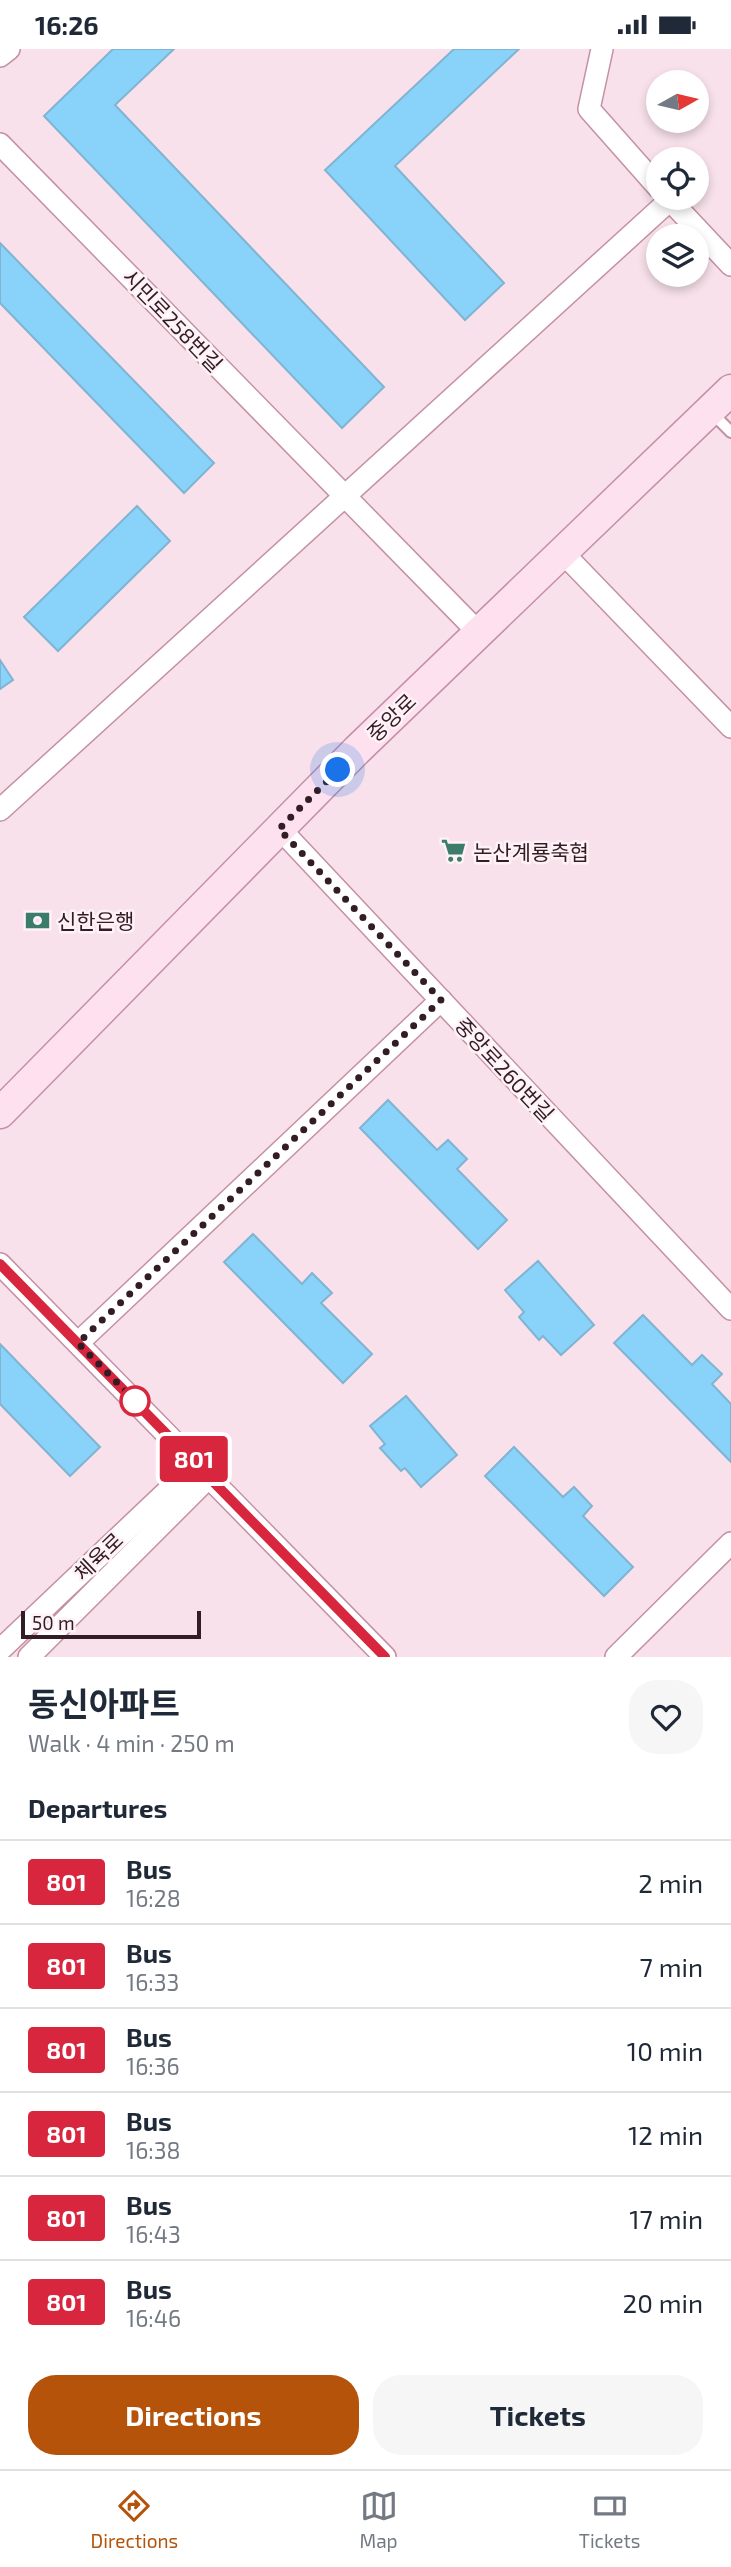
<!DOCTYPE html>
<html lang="en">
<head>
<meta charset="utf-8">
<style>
  :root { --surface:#fff; --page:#f6f6f7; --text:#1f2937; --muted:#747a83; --line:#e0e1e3; --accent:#b45309 }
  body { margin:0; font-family:"Exo 2","Noto Sans KR",sans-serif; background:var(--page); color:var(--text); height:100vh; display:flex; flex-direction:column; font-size:26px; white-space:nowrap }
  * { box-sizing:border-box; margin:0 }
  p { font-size:23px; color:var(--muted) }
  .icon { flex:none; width:38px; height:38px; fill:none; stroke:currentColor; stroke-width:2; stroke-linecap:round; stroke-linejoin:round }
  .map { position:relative; height:1608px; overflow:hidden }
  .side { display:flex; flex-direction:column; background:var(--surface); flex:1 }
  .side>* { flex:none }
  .badge { padding:0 14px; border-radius:5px; font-size:24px; line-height:46px }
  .needle { width:46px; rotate:82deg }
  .buttons { position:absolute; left:646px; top:21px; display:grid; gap:14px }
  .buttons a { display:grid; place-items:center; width:63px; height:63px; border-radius:50%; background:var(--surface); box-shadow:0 4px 10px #0003; font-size:35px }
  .scale { position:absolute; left:21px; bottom:18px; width:180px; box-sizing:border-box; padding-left:7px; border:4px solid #321d25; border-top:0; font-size:19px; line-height:24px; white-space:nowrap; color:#321d25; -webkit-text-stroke:5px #fef2f6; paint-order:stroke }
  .you { position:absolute; width:35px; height:35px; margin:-18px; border:5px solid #fff; border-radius:50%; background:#1a73e8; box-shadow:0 0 0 10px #1a73e833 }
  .map>.badge { position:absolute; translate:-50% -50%; box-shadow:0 0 0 4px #fff }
  h2 { padding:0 28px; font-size:26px; line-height:63px }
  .round { display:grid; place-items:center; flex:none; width:74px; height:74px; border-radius:28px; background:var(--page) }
  .summary { display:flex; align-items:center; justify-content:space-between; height:119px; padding:0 28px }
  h1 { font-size:33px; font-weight:700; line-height:52px }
  .button { display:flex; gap:14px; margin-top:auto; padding:14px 28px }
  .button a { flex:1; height:80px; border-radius:28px; background:var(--accent); color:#fff; font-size:28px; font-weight:700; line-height:80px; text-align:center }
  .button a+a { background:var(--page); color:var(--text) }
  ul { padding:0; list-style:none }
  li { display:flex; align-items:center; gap:21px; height:84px; padding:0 28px; border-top:2px solid var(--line) }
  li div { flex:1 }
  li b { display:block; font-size:26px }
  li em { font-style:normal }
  li .badge { min-width:77px; font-weight:700; text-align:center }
  .status { display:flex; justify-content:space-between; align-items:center; height:49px; padding:0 35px; background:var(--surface); direction:ltr }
  .status svg { height:19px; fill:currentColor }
  .menu { display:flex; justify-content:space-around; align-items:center; height:98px; border-top:2px solid var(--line); background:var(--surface); font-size:19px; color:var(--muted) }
  .menu a { display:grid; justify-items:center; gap:4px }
  .menu .active { color:var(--accent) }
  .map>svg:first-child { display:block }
  .building { fill:#89d2f9; stroke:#80b4d2; stroke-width:2 }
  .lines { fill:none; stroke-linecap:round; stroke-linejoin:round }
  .lane-casing { stroke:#c590a5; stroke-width:14 }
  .street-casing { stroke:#c590a5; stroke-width:24 }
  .secondary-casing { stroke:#c590a5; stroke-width:33 }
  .lane { stroke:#fff; stroke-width:10 }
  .street { stroke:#fff; stroke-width:21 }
  .secondary { stroke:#fee1ee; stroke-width:30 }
  .line-casing { stroke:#fff; stroke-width:16 }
  .line { stroke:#d7263d; stroke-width:10 }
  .walk { stroke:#321d25; stroke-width:7; stroke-dasharray:0 12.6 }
  .stop-dot { fill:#fff; stroke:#d7263d; stroke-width:3.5 }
  .labels { text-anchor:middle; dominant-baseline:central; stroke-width:5; stroke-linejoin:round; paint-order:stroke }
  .street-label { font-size:21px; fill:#321d25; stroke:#fef2f6 }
  .poi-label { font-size:21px; fill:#321d25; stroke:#fef2f6; text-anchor:start }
</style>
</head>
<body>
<div class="status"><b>16:26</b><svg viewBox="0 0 49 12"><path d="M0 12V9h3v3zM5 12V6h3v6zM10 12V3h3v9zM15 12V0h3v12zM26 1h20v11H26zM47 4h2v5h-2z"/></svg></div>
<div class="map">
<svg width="731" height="1608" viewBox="0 0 731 1608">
  <rect width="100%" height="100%" fill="#f8e1ea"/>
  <g class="building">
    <path d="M113,0H174L115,56L384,338L342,379L44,67Z"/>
    <path d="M454,0H519L395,117L504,234L465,271L325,121Z"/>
    <path d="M0,194L214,414L184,444L0,254Z"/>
    <path d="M137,457L170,492L58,602L24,568Z"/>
    <path d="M0,611L13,631L0,640Z"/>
    <path d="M388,1051L437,1101L448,1091L467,1110L457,1120L507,1171L478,1200L360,1079Z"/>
    <path d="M253,1185L302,1235L312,1224L332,1244L321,1254L372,1305L343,1334L224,1213Z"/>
    <path d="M538,1212L594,1276L561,1306L543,1287L539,1291L519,1268L524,1263L505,1241Z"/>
    <path d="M643,1266L692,1316L702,1306L722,1325L712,1335L731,1355V1413L614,1294Z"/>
    <path d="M0,1295L100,1398L70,1427L0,1355Z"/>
    <path d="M406,1347L457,1406L421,1438L405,1419L401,1422L380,1399L385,1395L370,1377Z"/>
    <path d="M514,1398L563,1448L574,1438L592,1457L583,1467L633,1518L604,1547L485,1427Z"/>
  </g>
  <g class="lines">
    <defs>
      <path id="lane" d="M712,364L731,383"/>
      <g id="street">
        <path d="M602,0L589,60L658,138"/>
        <path d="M0,7L9,0"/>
        <path d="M0,95L479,584"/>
        <path d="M668,149L731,216"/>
        <path d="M562,503L731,678"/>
        <path d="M0,761L670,151"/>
        <path d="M280,780L731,1260"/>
        <path d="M0,1215L385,1608"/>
        <path d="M78,1294L441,951"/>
        <path d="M0,1601L197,1414"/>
        <path d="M29,1608L210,1427"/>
        <path d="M616,1608L731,1494"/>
      </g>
      <path id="secondary" d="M0,1064L357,701L731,341"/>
    </defs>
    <use href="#lane" class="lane-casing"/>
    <use href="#street" class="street-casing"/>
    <use href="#secondary" class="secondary-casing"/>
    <use href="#lane" class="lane"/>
    <use href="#street" class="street"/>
    <use href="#secondary" class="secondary"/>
  </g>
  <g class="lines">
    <defs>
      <path id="line" d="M0,1215L385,1608"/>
    </defs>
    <use href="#line" class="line-casing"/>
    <use href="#line" class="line"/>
    <path class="walk" d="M135,1352L139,1356L78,1294L441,951L279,780L338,721"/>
  </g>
  <defs>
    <symbol id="supermarket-bare" viewBox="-9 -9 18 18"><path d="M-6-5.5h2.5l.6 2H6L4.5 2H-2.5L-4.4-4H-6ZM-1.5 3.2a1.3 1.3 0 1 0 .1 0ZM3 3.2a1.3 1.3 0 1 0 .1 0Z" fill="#3c7c6a" stroke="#fef2f6" stroke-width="2.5" paint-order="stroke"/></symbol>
    <symbol id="bank-bare" viewBox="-9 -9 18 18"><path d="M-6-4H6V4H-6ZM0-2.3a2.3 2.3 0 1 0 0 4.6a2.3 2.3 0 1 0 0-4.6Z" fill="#3c7c6a" stroke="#fef2f6" stroke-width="2.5" paint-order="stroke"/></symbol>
  </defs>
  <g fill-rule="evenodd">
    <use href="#supermarket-bare" x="436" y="784" width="35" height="35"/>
    <use href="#bank-bare" x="20" y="854" width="35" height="35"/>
  </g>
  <circle class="stop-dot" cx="135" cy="1352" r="14"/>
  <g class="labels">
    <g class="street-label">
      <text transform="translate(173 271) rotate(46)">시민로258번길</text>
      <text transform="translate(391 668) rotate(-44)">중앙로</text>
      <text transform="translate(505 1020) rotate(47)">중앙로260번길</text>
      <text transform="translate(98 1507) rotate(-44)">체육로</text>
    </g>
    <g class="poi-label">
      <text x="473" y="802">논산계룡축협</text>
      <text x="57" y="871">신한은행</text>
    </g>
  </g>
</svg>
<div class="buttons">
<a><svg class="needle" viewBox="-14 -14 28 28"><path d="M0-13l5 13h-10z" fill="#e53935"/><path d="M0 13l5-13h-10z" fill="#747a83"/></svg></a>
<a><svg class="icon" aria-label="locate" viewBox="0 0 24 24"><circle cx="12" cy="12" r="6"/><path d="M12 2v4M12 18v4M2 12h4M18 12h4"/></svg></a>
<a><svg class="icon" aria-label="layers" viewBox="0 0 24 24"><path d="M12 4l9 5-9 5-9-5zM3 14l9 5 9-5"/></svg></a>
</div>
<div class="scale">50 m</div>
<div class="you" style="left:338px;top:721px"></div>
<b class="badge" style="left:194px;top:1410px;background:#d7263d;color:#fff">801</b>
</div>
<section class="side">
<div class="summary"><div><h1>동신아파트</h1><p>Walk · 4 min · 250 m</p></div><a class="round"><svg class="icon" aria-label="heart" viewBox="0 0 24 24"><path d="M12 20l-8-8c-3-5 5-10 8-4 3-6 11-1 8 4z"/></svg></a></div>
<h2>Departures</h2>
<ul>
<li><span class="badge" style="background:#d7263d;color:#fff">801</span><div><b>Bus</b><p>16:28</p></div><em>2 min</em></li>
<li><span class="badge" style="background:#d7263d;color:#fff">801</span><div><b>Bus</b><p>16:33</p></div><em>7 min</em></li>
<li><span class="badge" style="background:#d7263d;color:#fff">801</span><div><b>Bus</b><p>16:36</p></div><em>10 min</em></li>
<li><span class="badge" style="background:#d7263d;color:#fff">801</span><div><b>Bus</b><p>16:38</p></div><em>12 min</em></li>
<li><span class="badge" style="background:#d7263d;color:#fff">801</span><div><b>Bus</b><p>16:43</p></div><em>17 min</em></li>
<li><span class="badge" style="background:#d7263d;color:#fff">801</span><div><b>Bus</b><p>16:46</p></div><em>20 min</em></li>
</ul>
<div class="button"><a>Directions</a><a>Tickets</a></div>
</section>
<nav class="menu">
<a class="active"><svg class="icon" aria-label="directions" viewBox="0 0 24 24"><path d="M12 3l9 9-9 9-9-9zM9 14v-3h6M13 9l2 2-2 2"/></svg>Directions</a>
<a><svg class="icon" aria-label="map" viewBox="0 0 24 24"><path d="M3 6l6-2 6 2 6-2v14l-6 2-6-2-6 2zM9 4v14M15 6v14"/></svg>Map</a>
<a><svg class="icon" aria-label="tickets" viewBox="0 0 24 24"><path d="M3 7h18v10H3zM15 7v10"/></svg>Tickets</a>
</nav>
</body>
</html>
